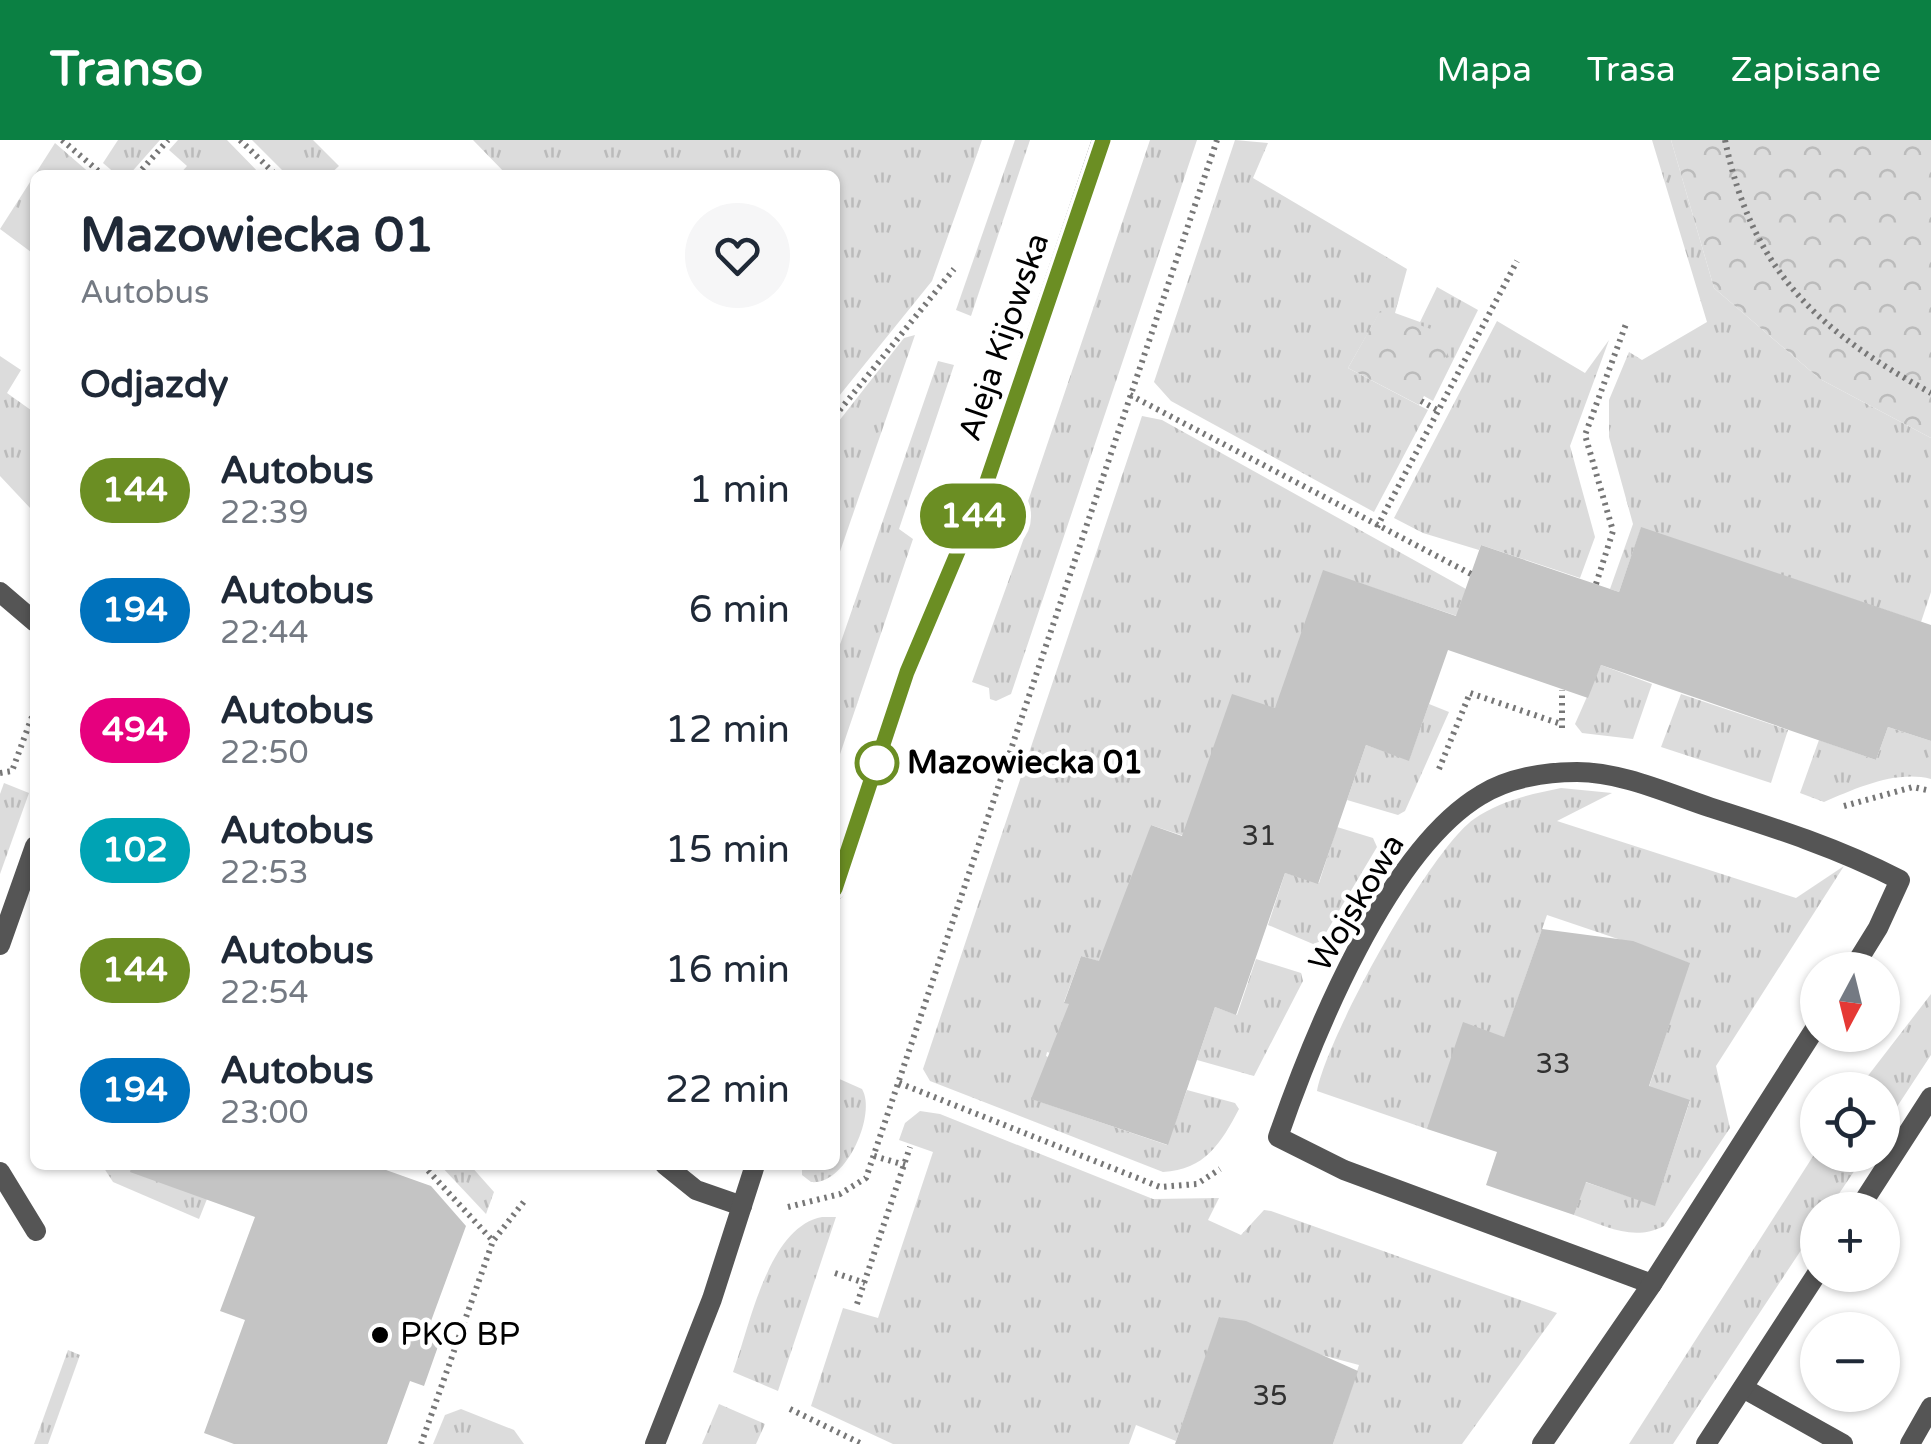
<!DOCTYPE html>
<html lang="pl">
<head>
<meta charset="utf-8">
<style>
  :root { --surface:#fff; --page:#f6f6f7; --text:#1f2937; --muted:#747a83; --accent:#0b8043 }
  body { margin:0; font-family:"Varela Round",sans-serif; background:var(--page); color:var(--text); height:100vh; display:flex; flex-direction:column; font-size:38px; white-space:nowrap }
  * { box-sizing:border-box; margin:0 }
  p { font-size:32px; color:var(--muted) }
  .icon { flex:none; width:55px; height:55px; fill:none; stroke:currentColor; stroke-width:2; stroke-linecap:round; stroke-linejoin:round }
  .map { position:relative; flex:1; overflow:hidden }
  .sheet { position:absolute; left:30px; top:30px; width:810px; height:1000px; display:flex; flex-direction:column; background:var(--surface); border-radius:15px; box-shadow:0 2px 8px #0004 }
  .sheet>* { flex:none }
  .badge { padding:0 20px; border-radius:32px; font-size:35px; line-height:65px }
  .needle { width:65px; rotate:187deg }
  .controls { position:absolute; left:1800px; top:812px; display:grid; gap:20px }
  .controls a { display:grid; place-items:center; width:100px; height:100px; border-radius:50%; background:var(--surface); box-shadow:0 2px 8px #0004; font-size:50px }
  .map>.badge { position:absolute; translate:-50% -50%; box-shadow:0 0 0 5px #fff }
  h2 { padding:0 50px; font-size:38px; line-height:90px }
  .round { display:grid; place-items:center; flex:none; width:105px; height:105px; border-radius:52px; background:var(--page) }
  .overview { display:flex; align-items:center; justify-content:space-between; height:170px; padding:0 50px }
  h1 { font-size:48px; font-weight:700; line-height:75px }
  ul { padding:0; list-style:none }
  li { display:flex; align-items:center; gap:30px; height:120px; padding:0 50px }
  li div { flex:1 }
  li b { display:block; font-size:38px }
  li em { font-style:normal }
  li .badge { min-width:110px; font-weight:700; text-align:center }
  header { display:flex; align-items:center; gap:60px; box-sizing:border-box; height:140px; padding:0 50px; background:var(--accent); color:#fff }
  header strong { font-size:48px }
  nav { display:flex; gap:55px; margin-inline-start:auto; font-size:35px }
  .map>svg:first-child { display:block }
  .grass { fill:url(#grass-tufts) }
  .forest { fill:url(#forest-crowns) }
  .building { fill:#c4c4c4 }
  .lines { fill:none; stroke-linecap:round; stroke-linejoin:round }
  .path { stroke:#777; stroke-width:6; stroke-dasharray:2.5 5; stroke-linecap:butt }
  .service { stroke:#555; stroke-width:20 }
  .minor { stroke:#555; stroke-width:20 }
  .tertiary { stroke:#555; stroke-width:20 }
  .line-casing { stroke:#fff; stroke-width:22 }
  .line { stroke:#6b8e23; stroke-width:15 }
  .stop-dot { fill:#fff; stroke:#6b8e23; stroke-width:5 }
  .poi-dot { fill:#000; stroke:#fff; stroke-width:4 }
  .labels { text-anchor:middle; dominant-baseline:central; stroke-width:9; stroke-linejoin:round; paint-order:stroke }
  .number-label { font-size:28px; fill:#313131 }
  .street-label { font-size:32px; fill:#000; stroke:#fff }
  .stop-label { font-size:32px; font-weight:bold; fill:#000; stroke:#fff; text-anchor:start }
  .poi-label { font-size:32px; fill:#000; stroke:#fff; text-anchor:start }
</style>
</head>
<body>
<header>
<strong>Transo</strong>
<nav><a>Mapa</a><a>Trasa</a><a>Zapisane</a></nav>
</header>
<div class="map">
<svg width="1931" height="1304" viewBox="0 0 1931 1304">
  <defs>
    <pattern id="grass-tufts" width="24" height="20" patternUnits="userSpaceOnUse" patternTransform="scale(2.5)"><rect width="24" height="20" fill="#dcdcdc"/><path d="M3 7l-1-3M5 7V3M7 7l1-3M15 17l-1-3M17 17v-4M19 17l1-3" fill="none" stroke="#bbb"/></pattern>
    <pattern id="forest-crowns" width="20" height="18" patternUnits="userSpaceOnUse" patternTransform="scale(2.5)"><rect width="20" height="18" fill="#dcdcdc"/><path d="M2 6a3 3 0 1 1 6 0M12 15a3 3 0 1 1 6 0" fill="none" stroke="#bbb"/></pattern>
  </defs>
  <rect width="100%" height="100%" fill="#fff"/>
  <g class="grass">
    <path d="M118,0H160L129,35H117L103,23Z"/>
    <path d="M178,0H227L261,35H179L187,26L169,10Z"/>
    <path d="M252,0H313L339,26L329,35H287Z"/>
    <path d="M473,0H982L932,141L835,261V35H507Z"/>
    <path d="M1015,0H1030L971,176L956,170Z"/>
    <path d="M1150,0H1197L1011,554L996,561L990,559L989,548L972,542L1025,395L1021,382Z"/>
    <path d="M1235,0L1268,3L1253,38L1407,129L1395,173L1420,182L1437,147L1478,170L1433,261L1424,256L1380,172L1348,228L1428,270L1374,372L1171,261L1154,242Z"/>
    <path d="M1652,0H1671L1714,148L1820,239L1931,298V452L1921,482L1641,388L1619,452L1610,449L1633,384L1609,297V260L1629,212L1642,220L1707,182Z"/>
    <path d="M55,3L92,35H35V115L0,89Z"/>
    <path d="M1497,181L1585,233L1609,200L1570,306L1595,397L1580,438L1481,405L1479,410L1423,393L1394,378Z"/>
    <path d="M915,195L835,426V286L904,198Z"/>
    <path d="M0,216L21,230L7,253L35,273V365L31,369L0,336Z"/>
    <path d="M938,221L954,225L899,389L913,399L835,629V519Z"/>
    <path d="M1142,276L1162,280L1466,449L1457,476L1323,431L1299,535L1184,696L1151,685L1114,826L1081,816L1064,862L1096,873L1080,922L1047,912L1046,916L1056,921L1032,959L1167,1005L1187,950L1235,963L1239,969C1221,1003 1205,1030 1163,1032L930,941L923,929Z"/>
    <path d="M1601,525L1652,544L1633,599L1582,593L1575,584Z"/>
    <path d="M1681,554L1788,590L1771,643L1661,607Z"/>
    <path d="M1429,564L1449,572L1405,671L1398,675L1347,660L1366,605L1409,620Z"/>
    <path d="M1888,587L1931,601V639C1896,630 1857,648 1824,662L1800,653L1819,600L1876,620Z"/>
    <path d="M4,643L29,653L0,734V654Z"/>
    <path d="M1561,648L1612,653L1557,681L1796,758L1844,726L1716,926L1730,988L1664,1086C1633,1102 1606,1086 1574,1075L1585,1042L1655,1065L1690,961L1648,950L1689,823L1547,775L1504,898L1427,989L1317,951C1327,897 1429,711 1474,679C1500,661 1531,654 1561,648Z"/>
    <path d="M1337,687L1373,698L1377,707L1321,801L1313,804L1268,785L1285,733L1319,743Z"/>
    <path d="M1256,819L1301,833L1303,841L1254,936L1197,920L1215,867L1237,875Z"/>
    <path d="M1931,854V915L1883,988L1882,950H1857Z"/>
    <path d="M835,937L862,949C877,974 846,1046 811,1042L802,1035V1025H835Z"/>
    <path d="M920,971L940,974L1153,1059L1219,1058L1208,1080L1241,1095L1264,1070L1271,1071L1557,1173L1462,1304H1333L1359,1225L1318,1214L1220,1177L1176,1301L1136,1285L1129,1304H893L811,1266L843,1168L878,1178L933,1012L899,1000L905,983Z"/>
    <path d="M1817,1010L1818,1015H1865L1828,1070H1818L1817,1086L1673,1304H1629Z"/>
    <path d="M102,1025H158L207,1059L199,1079L113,1042Z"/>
    <path d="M440,1025H470L494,1052L486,1074Z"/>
    <path d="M822,1077H836L778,1251L733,1232C750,1186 768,1087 822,1077Z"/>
    <path d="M68,1210L80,1215L48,1304H34Z"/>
    <path d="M719,1264L765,1284L756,1304H702Z"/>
    <path d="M461,1269L514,1290L524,1304H433L445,1275Z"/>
  </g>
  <g class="forest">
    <path d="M1671,0H1931V298L1820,239L1714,148Z"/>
    <path d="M1380,171L1456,198L1419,265L1348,228Z"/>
  </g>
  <g class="building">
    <path d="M1641,387L1931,485V601L1888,587L1876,620L1601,525L1588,558L1448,510L1409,621L1366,605L1318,744L1285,733L1236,875L1215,867L1168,1005L1031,959L1069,864L1064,863L1081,816L1099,821L1151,685L1182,696L1232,554L1275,568L1323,430L1456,476L1481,405L1619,452Z"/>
    <path d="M1542,789L1633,801L1690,823L1649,946L1690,960L1655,1066L1586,1042L1574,1075L1486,1045L1497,1012L1427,989L1463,882L1504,897Z"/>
    <path d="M132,1025H372L431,1046L466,1086L427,1192L441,1198L424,1246L410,1241L387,1304H234L204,1293L245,1180L220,1171L255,1077L130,1032Z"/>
    <path d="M1219,1177L1246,1181L1358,1231L1333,1304H1175Z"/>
  </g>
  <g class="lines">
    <g class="path">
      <path d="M62,0L103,35"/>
      <path d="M240,0L276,35"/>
      <path d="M1725,0C1752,131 1818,191 1931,253"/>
      <path d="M137,35L168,0"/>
      <path d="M1130,255L1471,434"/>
      <path d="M1421,261L1439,271"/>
      <path d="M835,276L954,129"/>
      <path d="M1377,387L1517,121"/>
      <path d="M33,391L35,388"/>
      <path d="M1596,444L1613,391L1585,295L1626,184"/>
      <path d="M1562,588V550"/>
      <path d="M1439,629L1470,553L1561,584"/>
      <path d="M0,633L12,631L33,574"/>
      <path d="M1844,666L1913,647L1931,651"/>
      <path d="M899,943L1160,1047L1197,1044L1220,1029"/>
      <path d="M874,1016L905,1025"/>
      <path d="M423,1025L493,1101"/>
      <path d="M788,1067L840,1054L866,1038L1217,0"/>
      <path d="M835,1133L865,1143"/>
      <path d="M857,1164L910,1007"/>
      <path d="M790,1269L862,1304"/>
      <path d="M421,1304L493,1101L526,1059"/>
    </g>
    <g class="service">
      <path d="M0,805L35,706"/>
      <path d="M0,1032L36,1091"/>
      <path d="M1858,1070L1931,957"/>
      <path d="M1652,1144L1344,1030L1278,997C1313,896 1387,711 1481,655C1508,638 1545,632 1577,632C1621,632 1667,653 1709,667C1775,688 1838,708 1900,740L1878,788L1852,830"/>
      <path d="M1743,1248L1843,1304"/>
      <path d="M1542,1304L1652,1144L1818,884"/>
      <path d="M1706,1304L1818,1132"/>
      <path d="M1910,1304L1931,1267"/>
    </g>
    <g class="minor">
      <path d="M0,452L35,482"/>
      <path d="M665,1025L696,1050L742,1066"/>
    </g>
    <g class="tertiary">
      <path d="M835,750L907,532L984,350L1102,0"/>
      <path d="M655,1304L712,1159L755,1025"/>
    </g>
  </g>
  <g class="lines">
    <defs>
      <path id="line" d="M835,749L907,532L984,350L1103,0"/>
    </defs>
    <use href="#line" class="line-casing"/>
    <use href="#line" class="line"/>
  </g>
  <circle class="stop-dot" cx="877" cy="623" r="20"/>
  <circle class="poi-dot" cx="380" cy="1195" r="10"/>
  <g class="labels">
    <g class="number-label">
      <text x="1259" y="696">31</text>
      <text x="1553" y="924">33</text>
      <text x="1270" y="1256">35</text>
    </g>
    <g class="street-label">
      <text transform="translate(1004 197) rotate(-71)">Aleja Kijowska</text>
      <text transform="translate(1357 763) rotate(-59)">Wojskowa</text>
    </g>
    <g class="stop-label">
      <text x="907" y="623">Mazowiecka 01</text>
    </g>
    <g class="poi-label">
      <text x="400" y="1195">PKO BP</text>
    </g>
  </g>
</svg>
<div class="controls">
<a><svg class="needle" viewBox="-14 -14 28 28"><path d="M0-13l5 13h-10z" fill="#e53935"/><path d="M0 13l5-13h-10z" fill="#747a83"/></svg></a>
<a><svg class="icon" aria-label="locate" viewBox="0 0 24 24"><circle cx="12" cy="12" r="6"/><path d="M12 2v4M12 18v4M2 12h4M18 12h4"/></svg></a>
<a>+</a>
<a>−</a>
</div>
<b class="badge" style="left:973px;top:376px;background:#6b8e23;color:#fff">144</b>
<section class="sheet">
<div class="overview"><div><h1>Mazowiecka 01</h1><p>Autobus</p></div><a class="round"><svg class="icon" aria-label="heart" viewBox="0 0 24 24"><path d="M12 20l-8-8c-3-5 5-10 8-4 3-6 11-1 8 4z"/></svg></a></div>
<h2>Odjazdy</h2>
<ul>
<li><span class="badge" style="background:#6b8e23;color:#fff">144</span><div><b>Autobus</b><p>22:39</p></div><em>1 min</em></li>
<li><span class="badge" style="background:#0072bc;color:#fff">194</span><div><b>Autobus</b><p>22:44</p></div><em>6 min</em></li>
<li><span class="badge" style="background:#e6007e;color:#fff">494</span><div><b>Autobus</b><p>22:50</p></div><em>12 min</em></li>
<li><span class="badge" style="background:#00a3b4;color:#fff">102</span><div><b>Autobus</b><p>22:53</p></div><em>15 min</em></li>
<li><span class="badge" style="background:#6b8e23;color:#fff">144</span><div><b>Autobus</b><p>22:54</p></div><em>16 min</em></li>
<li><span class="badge" style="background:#0072bc;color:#fff">194</span><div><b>Autobus</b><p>23:00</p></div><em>22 min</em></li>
</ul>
</section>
</div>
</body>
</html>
